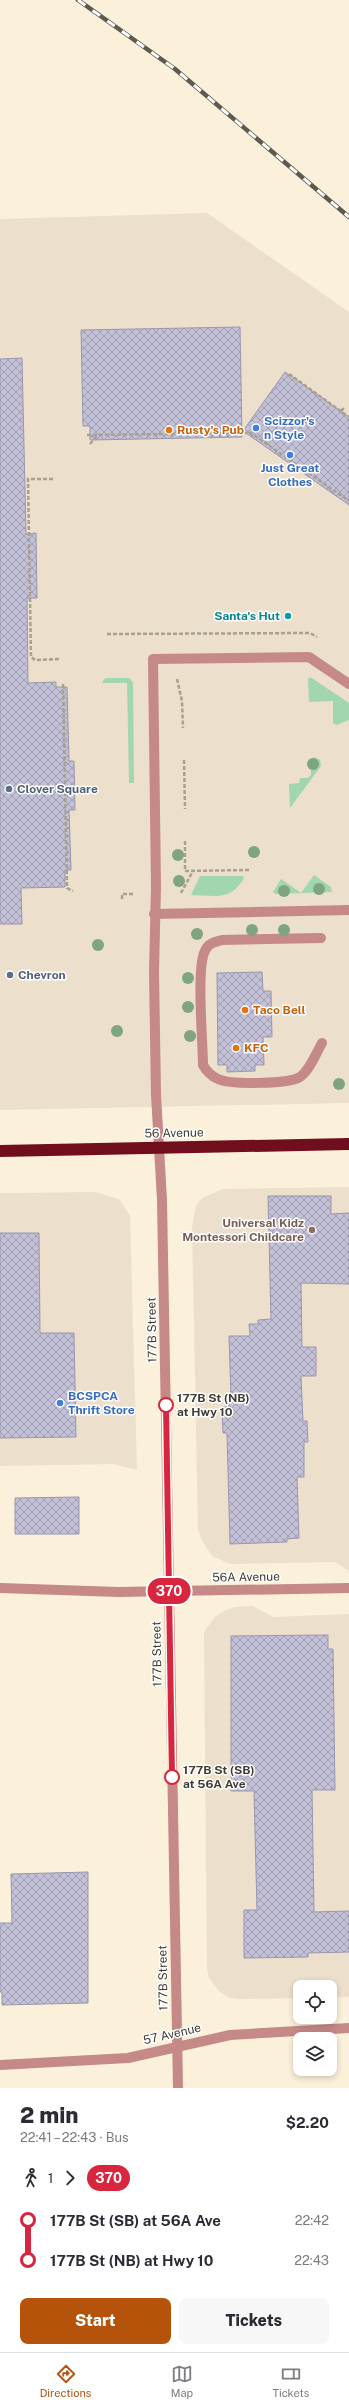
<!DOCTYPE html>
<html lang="en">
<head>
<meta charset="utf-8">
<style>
  :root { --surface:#fff; --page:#f7f7f7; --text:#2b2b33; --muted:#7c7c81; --line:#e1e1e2; --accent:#b45309 }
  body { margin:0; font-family:"Public Sans",sans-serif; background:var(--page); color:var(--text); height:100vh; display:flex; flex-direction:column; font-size:15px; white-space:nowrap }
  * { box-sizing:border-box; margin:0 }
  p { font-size:13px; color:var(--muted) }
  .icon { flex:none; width:22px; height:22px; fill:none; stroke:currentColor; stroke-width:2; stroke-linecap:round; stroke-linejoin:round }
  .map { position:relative; height:2088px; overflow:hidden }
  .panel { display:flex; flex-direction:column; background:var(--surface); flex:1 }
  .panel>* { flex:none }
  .badge { padding:0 8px; border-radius:13px; font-size:14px; line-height:26px }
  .controls { position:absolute; left:293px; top:1980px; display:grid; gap:8px }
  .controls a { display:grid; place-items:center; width:44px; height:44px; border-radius:8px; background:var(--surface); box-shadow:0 2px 6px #0003; font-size:20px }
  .map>.badge { position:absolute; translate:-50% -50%; box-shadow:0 0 0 2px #fff }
  .legs { display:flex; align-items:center; gap:6px; height:44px; padding:0 20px; font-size:13px }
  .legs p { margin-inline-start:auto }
  .overview { display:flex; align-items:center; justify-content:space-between; height:68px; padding:0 20px }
  h1 { font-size:22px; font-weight:800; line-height:30px }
  .action { display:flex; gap:8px; margin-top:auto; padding:8px 20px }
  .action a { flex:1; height:46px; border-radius:8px; background:var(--accent); color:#fff; font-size:16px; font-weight:800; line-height:46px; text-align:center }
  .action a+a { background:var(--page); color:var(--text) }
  ul { padding:0 20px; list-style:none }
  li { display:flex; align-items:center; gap:14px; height:40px; font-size:15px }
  li i { display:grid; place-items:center; width:6px; height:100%; margin:0 5px; background:currentColor }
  li i::after { content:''; width:10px; height:10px; margin:-5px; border:3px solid; border-radius:50%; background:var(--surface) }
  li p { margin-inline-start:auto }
  li:first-child i { background:linear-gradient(#0000 50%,currentColor 0) }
  li:last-child i { background:linear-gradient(currentColor 50%,#0000 0) }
  .tab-bar { display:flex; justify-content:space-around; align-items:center; height:56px; border-top:1px solid var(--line); background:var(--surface); font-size:11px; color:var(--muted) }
  .tab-bar a { display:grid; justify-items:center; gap:2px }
  .tab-bar .active { color:var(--accent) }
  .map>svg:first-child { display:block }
  .commercial { fill:#ecdfcc }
  .garden { fill:#a2d6af }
  .building { fill:url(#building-cross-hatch); stroke:#9997ad }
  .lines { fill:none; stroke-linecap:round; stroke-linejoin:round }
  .path { stroke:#a8a190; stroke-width:2.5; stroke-dasharray:4 2; stroke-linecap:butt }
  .minor { stroke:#c58988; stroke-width:10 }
  .highway { stroke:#710e1d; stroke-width:12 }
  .rail-casing { stroke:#5f5a4f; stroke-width:4.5 }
  .rail { stroke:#fff; stroke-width:3; stroke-dasharray:9; stroke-linecap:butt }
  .tree { fill:#7ea580 }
  .line-1-casing { stroke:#fff; stroke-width:9 }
  .line-1 { stroke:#d7263d; stroke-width:6 }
  .shop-dot { fill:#3f7fe0; stroke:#fff; stroke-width:1.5 }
  .food-dot { fill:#e8710a; stroke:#fff; stroke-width:1.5 }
  .culture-dot { fill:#0f9aa8; stroke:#fff; stroke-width:1.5 }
  .service-dot { fill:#5c6f8a; stroke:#fff; stroke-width:1.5 }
  .education-dot { fill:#8d6e63; stroke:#fff; stroke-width:1.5 }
  .stop-1-dot { fill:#fff; stroke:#d7263d; stroke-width:2 }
  .labels { text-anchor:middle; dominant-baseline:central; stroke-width:3; stroke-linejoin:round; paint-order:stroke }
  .shop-label { font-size:12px; font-weight:bold; fill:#366cbe; stroke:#fff; text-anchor:start }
  .food-label { font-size:12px; font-weight:bold; fill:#c56008; stroke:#fff; text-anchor:start }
  .culture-label { font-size:12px; font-weight:bold; fill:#0d838f; stroke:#fff; text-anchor:end }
  .service-label { font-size:12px; font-weight:bold; fill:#4e5e75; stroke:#fff; text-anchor:start }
  .street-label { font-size:12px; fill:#403c33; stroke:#fff }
  .education-label { font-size:12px; font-weight:bold; fill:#785e54; stroke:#fff; text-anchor:end }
  .stop-label { font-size:12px; font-weight:bold; fill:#403c33; stroke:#fff; text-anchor:start }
</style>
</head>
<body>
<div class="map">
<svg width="349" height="2088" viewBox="0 0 349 2088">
  <defs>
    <pattern id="building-cross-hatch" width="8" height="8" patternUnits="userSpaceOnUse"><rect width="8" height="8" fill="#c3c1d8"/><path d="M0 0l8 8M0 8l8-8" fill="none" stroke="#a09eb0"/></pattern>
  </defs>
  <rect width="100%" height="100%" fill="#fbf1da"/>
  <g class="commercial">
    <path d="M207,213L349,312V1103L0,1110V219Z"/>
    <path d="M349,1187V1571L335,1562L230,1564L212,1556L201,1539L198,1529L192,1227L196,1206L202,1198L223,1189Z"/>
    <path d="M95,1192L119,1199L130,1216L137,1470L114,1464L0,1466V1193Z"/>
    <path d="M253,1606L273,1617L349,1614V1997L330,1998V1987H300V1998L240,1999L230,1998L220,1992L209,1978L207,1969L204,1632L215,1617L224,1611L235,1607Z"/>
  </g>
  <g class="garden">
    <path d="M310,677L349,703V720L337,725L333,723V701L309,702L308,679Z"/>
    <path d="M107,678H129L133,682L134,783H129L127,683H102L104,679Z"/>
    <path d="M314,757L320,760L321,766L290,808L289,784L299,783L300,778H308L311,775V759Z"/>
    <path d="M314,875L331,887L332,892L276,894L273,892L281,879L301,893Z"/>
    <path d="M200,876H243L244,878C230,902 215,895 191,895Z"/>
  </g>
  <g class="building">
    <path d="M240,327L242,437L90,440V426H83L81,330Z"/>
    <path d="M22,358L26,534L36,533L37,598H27L28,683L56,682V687H67L69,761H74L75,810H69L71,870H65V887L21,888L22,924H0V359Z"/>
    <path d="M285,372L349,417V505L243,431Z"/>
    <path d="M262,972L263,991H271L272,1037H263L264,1065H255V1071L227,1072V1065H218L217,973Z"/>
    <path d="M268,1196H331V1214L349,1213V1284L301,1283L302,1347H316V1376H301L303,1421H307L308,1442H304V1477H297L299,1538L287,1539V1542L230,1544L227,1433H223L222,1407H229V1398H231L229,1336H250L249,1324H258V1320L271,1319Z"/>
    <path d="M0,1233H39L40,1333H74L76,1437L0,1438Z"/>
    <path d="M79,1497V1534H15V1498Z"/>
    <path d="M328,1635V1649H333L335,1790H312L314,1912L349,1911V1952L308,1953V1957L244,1958V1910H257L254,1791H231V1636Z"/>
    <path d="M88,1872V2003L2,2005V1992H0V1923H12L11,1874Z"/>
  </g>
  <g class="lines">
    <g class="path">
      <path d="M289,374L349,417"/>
      <path d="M341,411L345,407"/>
      <path d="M87,435L251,433L349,501"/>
      <path d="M90,444L98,435"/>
      <path d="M53,479H28L31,657L35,660L59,659"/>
      <path d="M107,634L310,633L317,637"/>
      <path d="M177,679L182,701L183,728"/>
      <path d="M63,684L67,888L73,891"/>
      <path d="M184,760L185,809"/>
      <path d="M185,841V871L249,870"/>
      <path d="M181,893L193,871"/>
      <path d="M122,899V894H135"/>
    </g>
    <g class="minor">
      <path d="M154,914L349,910"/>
      <path d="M321,938L222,940C215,942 208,943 205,951C196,967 203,1043 203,1065C207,1072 211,1076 218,1079C231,1085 289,1084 300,1077C310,1070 316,1053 322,1043"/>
      <path d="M0,1588L119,1592L349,1588"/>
      <path d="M0,2065L128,2058L230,2035L349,2028"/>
      <path d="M178,2088L162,1200L156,1095L154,972L156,887L153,659L309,657L349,684"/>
    </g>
    <path class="highway" d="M0,1151L349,1144"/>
    <defs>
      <path id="rail" d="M78,0L175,69L349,217"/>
    </defs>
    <use href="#rail" class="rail-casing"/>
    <use href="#rail" class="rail"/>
  </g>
  <g class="tree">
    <circle cx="313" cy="764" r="6"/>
    <circle cx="254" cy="852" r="6"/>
    <circle cx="178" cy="855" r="6"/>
    <circle cx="179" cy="881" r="6"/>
    <circle cx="319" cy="889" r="6"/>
    <circle cx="284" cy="891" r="6"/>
    <circle cx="252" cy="930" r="6"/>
    <circle cx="284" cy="930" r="6"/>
    <circle cx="197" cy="934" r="6"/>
    <circle cx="98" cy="945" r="6"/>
    <circle cx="188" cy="978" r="6"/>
    <circle cx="188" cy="1007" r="6"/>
    <circle cx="117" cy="1031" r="6"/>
    <circle cx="190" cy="1036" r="6"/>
    <circle cx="339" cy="1084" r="6"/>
  </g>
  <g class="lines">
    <defs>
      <path id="line-1" d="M166,1405L172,1777"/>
    </defs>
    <use href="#line-1" class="line-1-casing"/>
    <use href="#line-1" class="line-1"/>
  </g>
  <g class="shop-dot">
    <circle cx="256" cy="428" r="4"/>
    <circle cx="290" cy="455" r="4"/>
    <circle cx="60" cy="1403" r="4"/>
  </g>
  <g class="food-dot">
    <circle cx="169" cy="430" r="4"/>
    <circle cx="245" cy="1010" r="4"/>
    <circle cx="236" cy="1048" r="4"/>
  </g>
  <circle class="culture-dot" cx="288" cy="616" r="4"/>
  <g class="service-dot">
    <circle cx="9" cy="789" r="4"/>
    <circle cx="10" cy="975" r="4"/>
  </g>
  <circle class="education-dot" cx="312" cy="1230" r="4"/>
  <g class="stop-1-dot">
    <circle cx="166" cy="1405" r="7"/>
    <circle cx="172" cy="1777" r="7"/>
  </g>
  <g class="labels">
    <g class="shop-label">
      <text x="264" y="421">Scizzor's<tspan x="264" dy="14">n Style</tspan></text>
      <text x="290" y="468" text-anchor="middle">Just Great<tspan x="290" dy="14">Clothes</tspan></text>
      <text x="68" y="1396">BCSPCA<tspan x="68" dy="14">Thrift Store</tspan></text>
    </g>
    <g class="food-label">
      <text x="177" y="430">Rusty's Pub</text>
      <text x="253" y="1010">Taco Bell</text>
      <text x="244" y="1048">KFC</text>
    </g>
    <g class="culture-label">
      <text x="280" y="616">Santa's Hut</text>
    </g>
    <g class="service-label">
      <text x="17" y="789">Clover Square</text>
      <text x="18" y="975">Chevron</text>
    </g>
    <g class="street-label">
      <text transform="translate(174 1133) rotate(-1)">56 Avenue</text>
      <text transform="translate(152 1330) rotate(-91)">177B Street</text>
      <text transform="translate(246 1577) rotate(-1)">56A Avenue</text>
      <text transform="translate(157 1654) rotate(-91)">177B Street</text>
      <text transform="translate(163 1978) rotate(-91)">177B Street</text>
      <text transform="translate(172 2034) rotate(-13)">57 Avenue</text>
    </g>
    <g class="education-label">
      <text x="304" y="1223">Universal Kidz<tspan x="304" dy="14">Montessori Childcare</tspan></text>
    </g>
    <g class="stop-label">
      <text x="177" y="1398">177B St (NB)<tspan x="177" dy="14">at Hwy 10</tspan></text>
      <text x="183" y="1770">177B St (SB)<tspan x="183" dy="14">at 56A Ave</tspan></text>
    </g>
  </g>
</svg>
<div class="controls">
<a><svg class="icon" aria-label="locate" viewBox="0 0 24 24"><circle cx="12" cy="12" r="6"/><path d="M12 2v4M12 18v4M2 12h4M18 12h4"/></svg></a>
<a><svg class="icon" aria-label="layers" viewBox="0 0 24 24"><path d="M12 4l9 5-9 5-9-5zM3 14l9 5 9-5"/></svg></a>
</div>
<b class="badge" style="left:169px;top:1591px;background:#d7263d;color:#fff">370</b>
</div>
<section class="panel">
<div class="overview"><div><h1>2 min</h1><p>22:41 – 22:43 · Bus</p></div><b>$2.20</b></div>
<div class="legs"><svg class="icon" aria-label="walk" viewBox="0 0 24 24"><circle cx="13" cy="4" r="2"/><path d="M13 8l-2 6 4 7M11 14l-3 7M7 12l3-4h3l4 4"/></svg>1<svg class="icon" aria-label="forward" viewBox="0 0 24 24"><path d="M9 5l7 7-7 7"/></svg><b class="badge" style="background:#d7263d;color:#fff">370</b></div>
<ul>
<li><i style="color:#d7263d"></i><b>177B St (SB) at 56A Ave</b><p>22:42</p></li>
<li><i style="color:#d7263d"></i><b>177B St (NB) at Hwy 10</b><p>22:43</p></li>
</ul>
<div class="action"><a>Start</a><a>Tickets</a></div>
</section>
<nav class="tab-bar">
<a class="active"><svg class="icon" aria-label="directions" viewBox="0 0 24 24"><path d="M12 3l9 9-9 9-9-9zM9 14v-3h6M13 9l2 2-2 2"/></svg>Directions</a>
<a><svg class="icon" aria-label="map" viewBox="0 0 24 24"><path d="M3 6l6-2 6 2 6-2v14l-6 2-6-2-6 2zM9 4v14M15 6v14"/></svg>Map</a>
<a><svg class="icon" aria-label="tickets" viewBox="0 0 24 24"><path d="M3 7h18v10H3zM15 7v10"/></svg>Tickets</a>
</nav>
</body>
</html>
